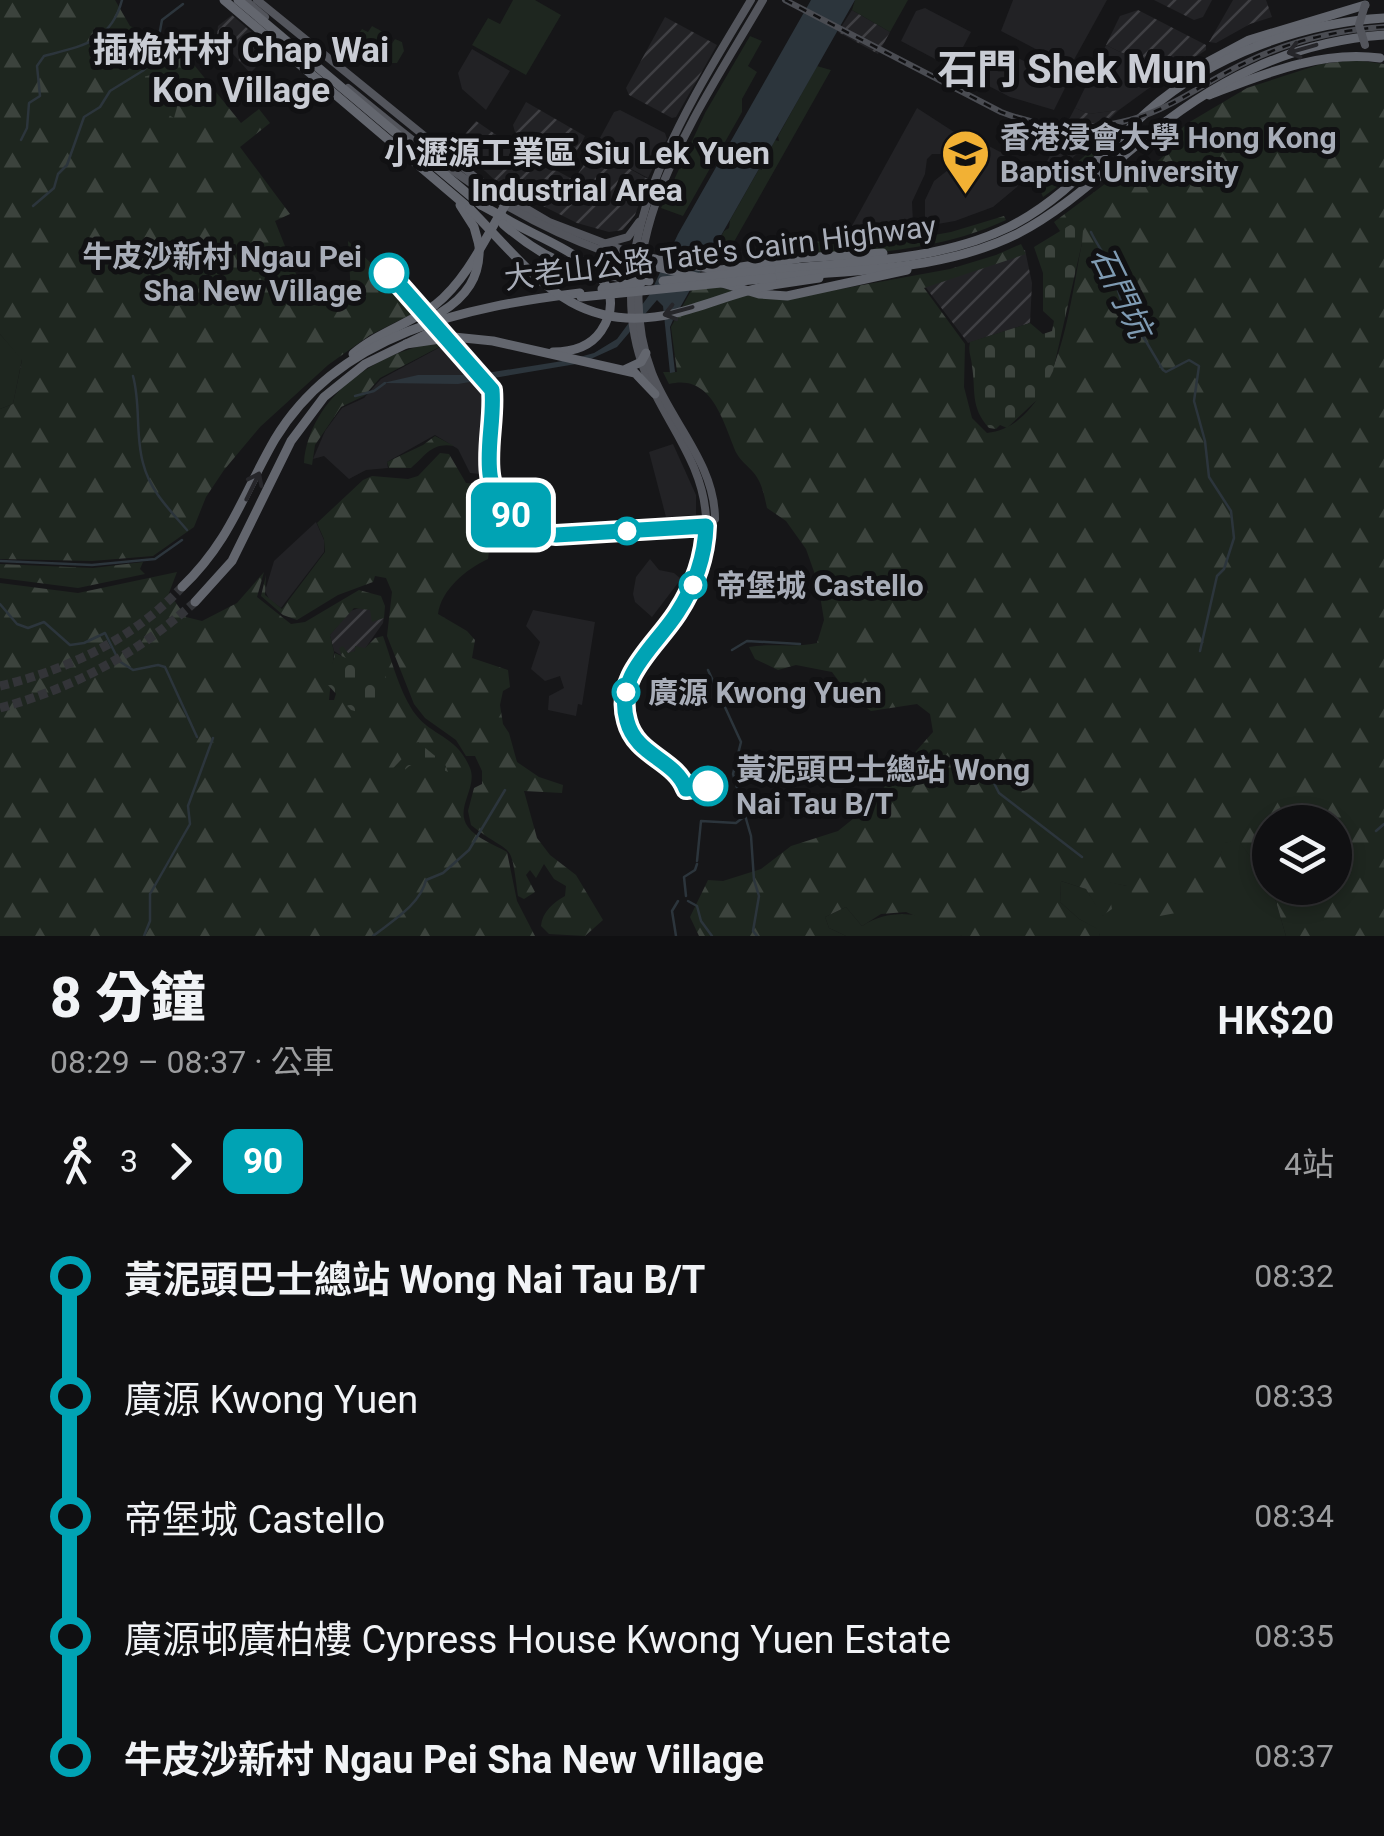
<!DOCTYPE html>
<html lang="zh-TW">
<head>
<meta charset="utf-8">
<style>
  :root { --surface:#101012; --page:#1e1e20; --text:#f1f3f6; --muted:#9c9d9f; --line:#303032 }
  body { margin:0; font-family:Roboto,"Noto Sans TC",sans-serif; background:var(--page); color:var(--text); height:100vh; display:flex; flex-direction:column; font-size:38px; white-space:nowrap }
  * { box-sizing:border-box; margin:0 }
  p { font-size:32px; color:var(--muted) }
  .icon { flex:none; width:55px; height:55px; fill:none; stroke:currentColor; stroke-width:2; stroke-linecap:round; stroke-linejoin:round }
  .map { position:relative; height:936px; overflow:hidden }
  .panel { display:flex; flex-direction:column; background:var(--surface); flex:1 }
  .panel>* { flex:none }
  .badge { padding:0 20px; border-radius:15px; font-size:35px; line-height:65px }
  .controls { position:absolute; left:1252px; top:805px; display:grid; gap:20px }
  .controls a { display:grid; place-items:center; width:100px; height:100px; border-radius:50%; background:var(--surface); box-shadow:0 5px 15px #0003,0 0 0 2px var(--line); font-size:50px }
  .map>.badge { position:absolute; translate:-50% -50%; box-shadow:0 0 0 5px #fff }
  .legs { display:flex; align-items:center; gap:15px; height:110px; padding:0 50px; font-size:32px }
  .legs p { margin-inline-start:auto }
  .head { display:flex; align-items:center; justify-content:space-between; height:170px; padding:0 50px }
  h1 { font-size:55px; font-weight:800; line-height:75px }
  ul { padding:0 50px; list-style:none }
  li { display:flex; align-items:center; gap:35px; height:120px; font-size:38px }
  li i { display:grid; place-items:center; width:15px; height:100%; margin:0 12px; background:currentColor }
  li i::after { content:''; width:25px; height:25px; margin:-12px; border:8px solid; border-radius:50%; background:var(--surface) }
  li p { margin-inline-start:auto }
  li:first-child i { background:linear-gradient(#0000 50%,currentColor 0) }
  li:last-child i { background:linear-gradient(currentColor 50%,#0000 0) }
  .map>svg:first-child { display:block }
  .built { fill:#222225 }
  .industrial { fill:url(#industrial-furrows) }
  .green { fill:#1e261f }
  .forest { fill:url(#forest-firs) }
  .cemetery { fill:url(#cemetery-stones) }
  .water { fill:#2c353c }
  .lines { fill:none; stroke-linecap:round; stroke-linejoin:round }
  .stream { stroke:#2c353c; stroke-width:2.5 }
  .highway-tunnel { stroke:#333438; stroke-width:9; stroke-dasharray:9 4.5; stroke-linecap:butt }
  .major { stroke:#53555c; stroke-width:8 }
  .highway { stroke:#63666e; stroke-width:9 }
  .rail-casing { stroke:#4a4c52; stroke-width:6 }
  .rail { stroke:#111113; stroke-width:2.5; stroke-dasharray:8; stroke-linecap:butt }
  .major-bridge { stroke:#53555c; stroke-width:8 }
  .highway-bridge { stroke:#63666e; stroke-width:9 }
  .oneway { stroke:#26262a }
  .line-1-casing { stroke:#fff; stroke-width:22 }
  .line-1 { stroke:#00a3b4; stroke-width:15 }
  .stop-1-dot { fill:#fff; stroke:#00a3b4; stroke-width:5 }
  .labels { text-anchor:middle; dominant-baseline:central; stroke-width:10; stroke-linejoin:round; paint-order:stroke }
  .poi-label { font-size:30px; font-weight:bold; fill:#a8adb8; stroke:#111113; text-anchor:start }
  .street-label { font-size:30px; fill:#a8adb8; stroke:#111113 }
  .stop-label { font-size:30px; font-weight:bold; fill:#a8adb8; stroke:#111113; text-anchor:start }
  .neighbourhood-label { font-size:32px; font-weight:bold; fill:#c9ccd4; stroke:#111113 }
  .water-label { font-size:32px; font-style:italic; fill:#7f9bb3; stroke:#111113 }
  .quarter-label { font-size:35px; font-weight:bold; fill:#c9ccd4; stroke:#111113 }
  .district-label { font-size:40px; font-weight:bold; fill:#c9ccd4; stroke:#111113 }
</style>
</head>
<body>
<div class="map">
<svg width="1384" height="936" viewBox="0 0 1384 936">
  <defs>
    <pattern id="industrial-furrows" width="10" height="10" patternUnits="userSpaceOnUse" patternTransform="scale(2.5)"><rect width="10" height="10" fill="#222225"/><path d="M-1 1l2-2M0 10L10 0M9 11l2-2" fill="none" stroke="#3f3f43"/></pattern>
    <pattern id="forest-firs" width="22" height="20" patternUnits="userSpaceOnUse" patternTransform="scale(2.5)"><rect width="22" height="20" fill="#1e261f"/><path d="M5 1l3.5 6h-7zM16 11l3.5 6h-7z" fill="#3c433d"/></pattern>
    <pattern id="cemetery-stones" width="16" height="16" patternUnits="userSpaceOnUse" patternTransform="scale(2.5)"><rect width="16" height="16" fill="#1e261f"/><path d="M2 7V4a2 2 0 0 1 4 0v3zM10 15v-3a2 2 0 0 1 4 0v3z" fill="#3c433d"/></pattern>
  </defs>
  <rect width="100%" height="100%" fill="#161618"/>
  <g class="built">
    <path d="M1013,0H1107L1070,67L1001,31Z"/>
    <path d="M925,8L971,32L952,68L901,41L916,11Z"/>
    <path d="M1106,45L1167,75L1119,110L1089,114L1075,108Z"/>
    <path d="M996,47L1064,81L1066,86L1054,110L1010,97L979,81Z"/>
    <path d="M472,49L510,71L486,110L462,89L458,73Z"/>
    <path d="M917,108L954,132L942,154H932L927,159L925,174L912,202L913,222L907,230L851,235L848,233Z"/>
    <path d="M620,110L665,133L667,139L648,178L594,149L614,112Z"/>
    <path d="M960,131L1025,165L1026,171L1017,187L993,207L955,221L932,225L925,218V200L934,181L948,170L949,162L944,155Z"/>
    <path d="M444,345L486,391L480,474L470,473L458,449L435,435L387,462L388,468L366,470L349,479L324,456L313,459L325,431L342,408L364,398L381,379Z"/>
    <path d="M673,444L696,495V515L666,517L649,452Z"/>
    <path d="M316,522L324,540V552L281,608L269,599L265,591L274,561Z"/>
    <path d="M650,559L659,570L674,573L681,579L652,617L635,602L633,594L636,577Z"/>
    <path d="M533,610L595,622L582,705L578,704L576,716L548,710L549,696L564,688L560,676L545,681L531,669L540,642L526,626Z"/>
  </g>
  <g class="industrial">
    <path d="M1154,0H1212L1203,17L1194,20Z"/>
    <path d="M1233,0H1266L1272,17L1250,24L1216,43L1209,42Z"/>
    <path d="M852,10L890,32L878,54L838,32Z"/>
    <path d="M1138,10L1206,45V50L1168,75L1106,45L1120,16Z"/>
    <path d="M232,15L272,50L250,73L217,36L218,26Z"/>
    <path d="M665,17L717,45L676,117L672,118L629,95L626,88Z"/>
    <path d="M526,102L585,136L572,160L565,161L515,132L513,125Z"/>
    <path d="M1075,108L1089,114L1119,110L1090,138L1065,127Z"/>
    <path d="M476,121L520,151L574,180L594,149L648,179L635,215L623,230L609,232L577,223L499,184L485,171L453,149Z"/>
    <path d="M1064,129L1091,142L1051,176L1042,171Z"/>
    <path d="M1025,250L1032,283L1030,323L968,343L924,285Z"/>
    <path d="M363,607L384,616L383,623L364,650L357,647L349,660L334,651L330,635L350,611Z"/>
  </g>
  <g class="green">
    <path d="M513,0H535L561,15L526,75L472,45L488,18L500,24Z"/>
    <path d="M855,0H908L890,32L852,10Z"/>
    <path d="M372,26L385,33L382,39L391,45L395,39L402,42L404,51L397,63H390L356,37L362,29L368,32Z"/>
    <path d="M750,36L762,41L748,66L757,72L742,99V112L683,216L661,208L705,113Z"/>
    <path d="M817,66L831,70L722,263H711L709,258L724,231L729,228L730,220L759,169L762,170L761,165L775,140L779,141L778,136Z"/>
    <path d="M0,334L22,359L13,404L0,409Z"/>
    <path d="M1238,839L1272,888L1286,936H1100L1097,929L1079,919L1060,902L1061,881L1086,889L1103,916L1106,881L1127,886L1220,856L1224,843Z"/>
    <path d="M846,907L862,926C895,905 932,914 962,936H846L829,928L825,917Z"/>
  </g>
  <g class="forest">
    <path d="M0,0H115L130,26L182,50L241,123L259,109L270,123L240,147L290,214L275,221L300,284L325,304L351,294L348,241L376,268L381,279L414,313L370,335L328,365L260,427L224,470L206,497L194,527L153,556L92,561L0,559V409L13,404L22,360L0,334Z"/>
    <path d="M1355,60L1384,64V936H1286L1272,888H1335V822H1270V884L1238,840L1225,843L1220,856L1232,879L1203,908L1149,918L1127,886L1107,882L1112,909L1102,916L1086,889L1061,881L1060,902L1079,919L1098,929L1100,936H962L906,912L881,914L862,926L846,907L825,917L829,928L846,936H699L690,917L708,880L723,881L761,869L791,846L838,831L864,810L933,732L930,714L917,704L871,711L849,695L832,672L796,665L778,670L755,659L749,647C772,643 794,648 817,643L824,620L818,583L806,549L786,521L767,508C764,495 762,482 753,472C748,466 741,461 737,454C723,423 713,373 669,384L663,372H677L671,327L697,280L746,295L786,299L950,269L996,255L1021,244L1026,254L924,288L965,344L964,387L972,418L987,433C1060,424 1070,300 1082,243L1065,230L1060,231L1054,222L1109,181L1142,174L1166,154L1169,139L1188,123L1247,88L1321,64Z"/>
    <path d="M1115,129H1122L1075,174L1043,197L1039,187L1042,178L1055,182Z"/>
    <path d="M1004,216L1006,220C928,257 837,254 752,261L805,243L821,241L842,244L923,237L951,232Z"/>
    <path d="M441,342L443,345L380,378L364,396L341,407L315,445L312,465L304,463C309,396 379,350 441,342Z"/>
    <path d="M435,436L454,446C432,442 426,455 411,468H389L387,462L423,445Z"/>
    <path d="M440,453L449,454L466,483L478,484L480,489H485C496,518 516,531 545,542L526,543L496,533L490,543L488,559C466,569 441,590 438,614L467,631L475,640L472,658L508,670L510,687L503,691L500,705L503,724L509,733L517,762L539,777L563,785L562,793L524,791L537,838L550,855L576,875L603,920L585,936L549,934L541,926C542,912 554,902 565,896L566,886L554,879L544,864L536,878L530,870L526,875L535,892L524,899L518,896C510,836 514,859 471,825L468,811L474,788L482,784V771L475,756H466L456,740L425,718L414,704L387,636L392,592L386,578L375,576L373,582L338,595L297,620L283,615L261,596L266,575L265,595L282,609L325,552L324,539L317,523L363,480L372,476L408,479L418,476Z"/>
    <path d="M143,562L140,569L145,574L78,588L0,578V564L93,568Z"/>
    <path d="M177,572L169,593L186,617L202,621L237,603L264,572L257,597L291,624L305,622L359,590L381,596L385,606L384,618L372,622L370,610L354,608L330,635L334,652L329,700H334L345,666L339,648L343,646L348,653L355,651V646L365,648L375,638L383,636C392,661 400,694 416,715C432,736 457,736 470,768C478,788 454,808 468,827C476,838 495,845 507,852L517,901L535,936H0V583L78,593Z"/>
  </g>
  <g class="cemetery">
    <path d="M166,71L179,100L174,118L136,96L143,77Z"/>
    <path d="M1075,222L1083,230L1082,243L1053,371L1040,397L1007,428L1000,425L996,429L989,428C970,407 976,391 972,366C971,355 968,353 970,342L1030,323L1043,334L1052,331L1054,321L1043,311V273L1034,247Z"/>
    <path d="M335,653L385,676L393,688L389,699L365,714L351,710L327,684Z"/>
    <path d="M418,742L445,764L448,772C398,749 415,778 379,783Z"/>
  </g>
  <path class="water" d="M811,0H855L673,320L670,327L675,372L670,373L663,306L657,300L617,347L582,363L458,384L383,383L418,375H474L569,360L594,353L617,339L650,294L678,234Z"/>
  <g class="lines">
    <g class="stream">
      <path d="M21,140L27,128L29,103L40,96L37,66L44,56C82,46 111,42 122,0"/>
      <path d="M33,206L54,188L58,174L67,165L84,117L100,107L110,91L144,70L155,58L162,20L183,4"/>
      <path d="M1091,232C1096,243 1103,252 1108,262C1119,284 1119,311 1138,328L1163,370L1166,372L1189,360L1199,366L1194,401L1205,441L1209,477L1231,511L1234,538L1224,569L1217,576L1200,651"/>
      <path d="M133,376C141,405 135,435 143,463C150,491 169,509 187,530"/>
      <path d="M355,396L374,391L385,383"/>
      <path d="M0,561L92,565L155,559L182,540"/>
      <path d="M0,604L17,624L28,628L44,622L70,645L84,643L105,633L119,661L133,670L158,665L165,667L197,737"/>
      <path d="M732,650L747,641L800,644"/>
      <path d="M708,670L741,742L733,774L751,836L754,880L759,896L753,931L757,936"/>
      <path d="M957,762L992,779L999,793L1082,857"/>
      <path d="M1376,831L1384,824"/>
      <path d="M697,861L701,821L736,823L745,816"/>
      <path d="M686,896L684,877L695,870L697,864"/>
      <path d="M688,901L697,906L701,921L712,936"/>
      <path d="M144,936L150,921V894L190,824L188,806L213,738"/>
      <path d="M373,936C392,921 420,905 426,880L443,873L469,850L505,790"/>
      <path d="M676,936L672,911L678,901"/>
    </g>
    <g class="highway-tunnel">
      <path d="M0,686C67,670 135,638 182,587"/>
      <path d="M0,708C74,688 138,653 195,602"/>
    </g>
    <g class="major">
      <path d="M245,0L265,17"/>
      <path d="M257,0L481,182L549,222L638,256"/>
      <path d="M348,88C443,166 517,227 637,262"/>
      <path d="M603,244L628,237L639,222"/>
      <path d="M706,519C704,463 665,422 645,372C595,246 689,104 751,0"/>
      <path d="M715,519C715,464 671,422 652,373C602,242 700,109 763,0"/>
    </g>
    <g class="highway">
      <path d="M224,0L470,209"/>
      <path d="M238,0L481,205"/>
      <path d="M1185,80L1204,64L1249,40L1365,5"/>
      <path d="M1209,95C1264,74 1320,50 1380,58"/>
      <path d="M460,205L474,227L479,245"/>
      <path d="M503,217C539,241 642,269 601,331C590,347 572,352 553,352"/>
      <path d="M643,257L721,270L801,258L883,253"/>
      <path d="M641,263L697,277"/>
      <path d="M771,270C849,262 938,262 1009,227C1065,199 1102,152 1148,111C1211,56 1300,23 1384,18"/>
      <path d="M772,278C854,269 940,272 1017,234C1062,211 1100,175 1139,143C1211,82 1288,42 1384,35"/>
      <path d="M722,283L759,294L787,296L907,270"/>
      <path d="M772,285L819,278"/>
      <path d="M406,344L454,337L493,341L635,373L655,394"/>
      <path d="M353,354C377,333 409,324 435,305C467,280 487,235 508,200"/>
      <path d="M626,369L641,362L646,353"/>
      <path d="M182,587C231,540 243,494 275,439C339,333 464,307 580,293"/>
      <path d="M195,602L232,561L291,441L324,397L365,364L437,329"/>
    </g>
    <defs>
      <path id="rail" d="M785,0L1001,112C1052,132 1110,132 1160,109C1191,95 1218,75 1249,61C1291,41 1337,30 1384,27"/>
    </defs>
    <use href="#rail" class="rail-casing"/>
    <use href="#rail" class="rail"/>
    <path class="major-bridge" d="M1365,45L1359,25L1365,5"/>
    <g class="highway-bridge">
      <path d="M481,205L503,217"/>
      <path d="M470,209C532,272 574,338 676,313C708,305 739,291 772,285"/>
      <path d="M503,224C551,266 587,275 649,281"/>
      <path d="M663,281L771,270"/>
      <path d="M602,289L641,283"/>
      <path d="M581,297L772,278"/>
      <path d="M440,313C466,297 481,277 479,245"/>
    </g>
  </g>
  <defs><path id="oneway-shaft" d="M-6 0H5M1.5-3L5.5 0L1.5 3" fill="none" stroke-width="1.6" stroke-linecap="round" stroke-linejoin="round" transform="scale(2.5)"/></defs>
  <g class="oneway">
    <use href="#oneway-shaft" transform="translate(1302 49) rotate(164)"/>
    <use href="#oneway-shaft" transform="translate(678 311) rotate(165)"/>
    <use href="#oneway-shaft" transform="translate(253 486) rotate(-64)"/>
  </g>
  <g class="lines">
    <defs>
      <path id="line-1" d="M389,273L492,390C496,433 473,483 513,517C525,527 540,534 556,535L706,526C705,558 694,587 677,613C655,647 614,676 627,721C636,756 675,759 686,789L708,786"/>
    </defs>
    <use href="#line-1" class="line-1-casing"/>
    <use href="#line-1" class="line-1"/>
  </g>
  <defs>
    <symbol id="university-pin" viewBox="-11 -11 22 30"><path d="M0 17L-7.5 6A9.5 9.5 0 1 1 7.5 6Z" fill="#f2b134" stroke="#111113"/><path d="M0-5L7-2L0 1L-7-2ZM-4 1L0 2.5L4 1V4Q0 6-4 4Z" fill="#111"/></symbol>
  </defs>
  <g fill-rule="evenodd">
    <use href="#university-pin" x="938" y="126" width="55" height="75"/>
  </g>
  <g class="stop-1-dot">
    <circle cx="389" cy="273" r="18"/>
    <circle cx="627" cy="531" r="12"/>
    <circle cx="693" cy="585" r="12"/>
    <circle cx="626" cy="692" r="12"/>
    <circle cx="708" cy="786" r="18"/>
  </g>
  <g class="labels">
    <g class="poi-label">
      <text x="1000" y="137">香港浸會大學 Hong Kong<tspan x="1000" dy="34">Baptist University</tspan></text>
    </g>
    <g class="street-label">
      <text transform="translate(720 252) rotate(-7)">大老山公路 Tate's Cairn Highway</text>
    </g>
    <g class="stop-label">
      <text x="362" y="256" text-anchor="end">牛皮沙新村 Ngau Pei<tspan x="362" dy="34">Sha New Village</tspan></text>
      <text x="716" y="585">帝堡城 Castello</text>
      <text x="648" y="692">廣源 Kwong Yuen</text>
      <text x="736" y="769">黃泥頭巴士總站 Wong<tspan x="736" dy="34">Nai Tau B/T</tspan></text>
    </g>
    <g class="neighbourhood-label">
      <text x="577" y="153">小瀝源工業區 Siu Lek Yuen<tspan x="577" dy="37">Industrial Area</tspan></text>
    </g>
    <g class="water-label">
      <text transform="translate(1121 292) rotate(64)">石門坑</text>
    </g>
    <g class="quarter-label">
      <text x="241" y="50">插桅杆村 Chap Wai<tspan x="241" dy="40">Kon Village</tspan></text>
    </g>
    <g class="district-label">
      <text x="1072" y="69">石門 Shek Mun</text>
    </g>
  </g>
</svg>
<div class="controls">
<a><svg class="icon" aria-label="layers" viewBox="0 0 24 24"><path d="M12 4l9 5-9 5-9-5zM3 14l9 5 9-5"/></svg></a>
</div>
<b class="badge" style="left:511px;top:515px;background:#00a3b4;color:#fff">90</b>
</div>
<section class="panel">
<div class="head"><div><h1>8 分鐘</h1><p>08:29 – 08:37 · 公車</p></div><b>HK$20</b></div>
<div class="legs"><svg class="icon" aria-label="walk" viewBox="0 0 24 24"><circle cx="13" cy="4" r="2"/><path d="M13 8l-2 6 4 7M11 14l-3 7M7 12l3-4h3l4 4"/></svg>3<svg class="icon" aria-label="forward" viewBox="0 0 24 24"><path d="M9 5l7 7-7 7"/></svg><b class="badge" style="background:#00a3b4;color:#fff">90</b><p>4站</p></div>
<ul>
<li><i style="color:#00a3b4"></i><b>黃泥頭巴士總站 Wong Nai Tau B/T</b><p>08:32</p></li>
<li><i style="color:#00a3b4"></i><span>廣源 Kwong Yuen</span><p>08:33</p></li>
<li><i style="color:#00a3b4"></i><span>帝堡城 Castello</span><p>08:34</p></li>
<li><i style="color:#00a3b4"></i><span>廣源邨廣柏樓 Cypress House Kwong Yuen Estate</span><p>08:35</p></li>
<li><i style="color:#00a3b4"></i><b>牛皮沙新村 Ngau Pei Sha New Village</b><p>08:37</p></li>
</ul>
</section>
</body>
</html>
